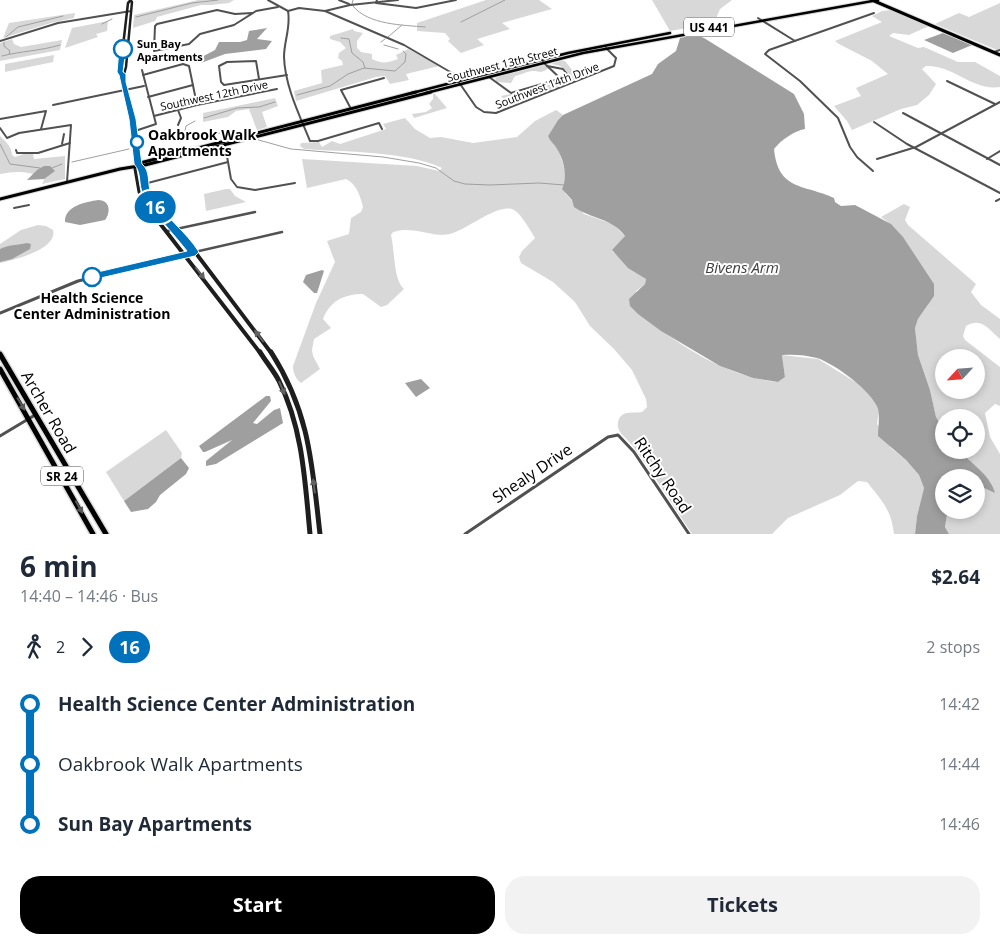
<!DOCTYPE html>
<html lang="en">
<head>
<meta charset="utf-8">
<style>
  :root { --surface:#fff; --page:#f2f2f3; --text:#1f2937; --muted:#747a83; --accent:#000 }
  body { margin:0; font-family:"Open Sans",sans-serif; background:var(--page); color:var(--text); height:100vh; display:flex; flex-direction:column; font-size:19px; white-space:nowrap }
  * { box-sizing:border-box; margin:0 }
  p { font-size:16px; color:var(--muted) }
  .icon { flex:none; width:28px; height:28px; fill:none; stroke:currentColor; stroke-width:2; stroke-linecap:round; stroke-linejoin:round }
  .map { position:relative; height:534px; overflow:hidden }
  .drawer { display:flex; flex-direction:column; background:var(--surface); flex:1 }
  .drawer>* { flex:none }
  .badge { padding:0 10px; border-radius:16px; font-size:18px; line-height:32px }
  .needle { width:32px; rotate:244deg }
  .fabs { position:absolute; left:935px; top:349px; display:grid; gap:10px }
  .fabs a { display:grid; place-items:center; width:50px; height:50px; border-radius:50%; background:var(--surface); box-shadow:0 2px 8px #0003; font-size:25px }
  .map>.badge { position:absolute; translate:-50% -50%; box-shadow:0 0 0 2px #fff }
  .legs { display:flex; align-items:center; gap:8px; height:55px; padding:0 20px; font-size:16px }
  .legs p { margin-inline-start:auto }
  .headline { display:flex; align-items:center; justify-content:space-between; height:85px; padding:0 20px }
  h1 { font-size:28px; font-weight:700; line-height:38px }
  .action { display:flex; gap:10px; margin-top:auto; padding:10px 20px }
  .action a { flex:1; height:58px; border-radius:20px; background:var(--accent); color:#fff; font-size:20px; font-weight:700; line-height:58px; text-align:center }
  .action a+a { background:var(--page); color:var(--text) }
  ul { padding:0 20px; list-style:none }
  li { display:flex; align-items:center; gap:18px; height:60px; font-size:19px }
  li i { display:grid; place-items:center; width:8px; height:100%; margin:0 6px; background:currentColor }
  li i::after { content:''; width:12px; height:12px; margin:-6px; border:4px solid; border-radius:50%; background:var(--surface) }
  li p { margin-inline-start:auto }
  li:first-child i { background:linear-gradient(#0000 50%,currentColor 0) }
  li:last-child i { background:linear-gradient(currentColor 50%,#0000 0) }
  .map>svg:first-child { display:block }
  .green { fill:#d8d8d8; fill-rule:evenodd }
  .water { fill:#9f9f9f }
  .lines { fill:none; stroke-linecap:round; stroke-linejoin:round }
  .stream { stroke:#9f9f9f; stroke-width:1 }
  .primary-far2-casing { stroke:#dbdbdb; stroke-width:4.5 }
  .primary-far1-casing { stroke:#dbdbdb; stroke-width:5 }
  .primary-casing { stroke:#dbdbdb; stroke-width:8 }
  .trunk-casing { stroke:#dbdbdb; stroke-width:5 }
  .minor-far2 { stroke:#515151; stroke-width:2 }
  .minor-far1 { stroke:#515151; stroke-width:2.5 }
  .minor { stroke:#515151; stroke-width:3 }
  .tertiary-far1 { stroke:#515151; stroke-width:2 }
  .tertiary { stroke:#515151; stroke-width:3 }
  .secondary-far3 { stroke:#1e1e1e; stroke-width:2.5 }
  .secondary-far2 { stroke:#1e1e1e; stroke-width:3 }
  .secondary-far1 { stroke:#1e1e1e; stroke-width:4 }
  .secondary { stroke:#1e1e1e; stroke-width:5 }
  .primary-far2 { stroke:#000; stroke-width:2.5 }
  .primary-far1 { stroke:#000; stroke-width:3 }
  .primary { stroke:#000; stroke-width:5 }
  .trunk { stroke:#000; stroke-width:3 }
  .oneway { fill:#626262 }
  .oneway2 { fill:#595959 }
  .line-1 { fill:#0072bc; stroke:#fff }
  .stop-1-dot { fill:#fff; stroke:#0072bc; stroke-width:2.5 }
  .labels { text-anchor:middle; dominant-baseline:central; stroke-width:4; stroke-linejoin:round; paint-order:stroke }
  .far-stop-label { font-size:11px; font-weight:bold; fill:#000; stroke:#fff; text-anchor:start }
  .far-street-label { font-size:11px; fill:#000; stroke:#fff }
  .shield { fill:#fff; stroke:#4c4c4c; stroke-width:1 }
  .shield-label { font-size:12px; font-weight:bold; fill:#000 }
  .stop-label { font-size:14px; font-weight:bold; fill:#000; stroke:#fff; text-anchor:start }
  .water-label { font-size:15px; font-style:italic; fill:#404040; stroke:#fff }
  .near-street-label { font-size:16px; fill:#000; stroke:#fff }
</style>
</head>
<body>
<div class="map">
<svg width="1000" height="534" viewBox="0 0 1000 534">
  <rect width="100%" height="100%" fill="#fff"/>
  <g class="green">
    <path d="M198,0H234L229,3L211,5H201L157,17L155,21L133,28L134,15Z"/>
    <path d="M486,0H539L552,9L502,23L510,29L477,39L484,45L461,53L448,41L450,39L445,33L417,31V23Z"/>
    <path d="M652,0H732L720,9L714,23L670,31Z"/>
    <path d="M1000,3V49L997,50L935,24L959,13L969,17Z"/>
    <path d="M891,10L929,26L909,35L893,33L889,36L918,48L924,47L958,62H975L1000,76V87C972,91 954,65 926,66L922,69L936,84L929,95L917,105L901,109L852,130L847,121L834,106L861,96L856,88L888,74L872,61L839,44L835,41L882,22L872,16L882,11Z"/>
    <path d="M75,13L74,18L51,23L3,38L9,23Z"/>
    <path d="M108,21L107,31L96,34L98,37L65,48L72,28Z"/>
    <path d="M353,29L354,31L363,33L357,41V48L361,52L372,54V59C382,64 387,63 398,59L396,55L408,49L439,66L406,74L409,80L390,84L385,76L376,77L296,101L294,91L322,83L321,70L343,65L342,61L338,58L339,53L346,48L340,42L330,39V36Z"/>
    <path d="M12,39L14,44L21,47L62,40L60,50L0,61V43Z"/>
    <path d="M54,55L53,62L5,72V64Z"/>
    <path d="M560,61H565L573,71L583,76L513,105H509L501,96L541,87L567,78L568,74C565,67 559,65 551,64Z"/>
    <path d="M546,65L549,68C541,74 540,71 533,71C527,71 521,75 515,76L511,83L497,82L495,79L498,76Z"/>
    <path d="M433,94H435L447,108L414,118L412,114L426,112L432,108L429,104L433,99Z"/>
    <path d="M275,98L278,106L262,112L267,127L257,130L249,109L236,111L228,117L203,122V113Z"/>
    <path d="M556,110L563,115L558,120L548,136L559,152L565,170V193L584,214L613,224L625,236L612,251L646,279L645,284L636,291L639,314C680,345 725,377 778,382L785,377L782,355L818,359L857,383L872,397L879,411L877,424L891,448L906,460L919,475L924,488L917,516L915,534H894C891,509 882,501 867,482L858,481L840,495L788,518L772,534H692C672,504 653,473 632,445C627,438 616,432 618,423C620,409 633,414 642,412L647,407L646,399L632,370L614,349L590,326L575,302L553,282L521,263L519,257L522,251L535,238C530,230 522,215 514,210C499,202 467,230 450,234C433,238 413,225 393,232L391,235C395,251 393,279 404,289L387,305L381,307L363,294C344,294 330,301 323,319L331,328L314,339L312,350L313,356L320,369L301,383C296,379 293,373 293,366L316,303L335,262L327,241L349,234L351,218L361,212L363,207C360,196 357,184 346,179L307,188L302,159L417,166L439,171L442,168C407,151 343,152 304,149L300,146L301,143L319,142L322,147L332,141L340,144L386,129L383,124L405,118L415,129L430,138L441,137L473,143L517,137L535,121Z"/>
    <path d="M0,136C6,142 12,147 12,155L15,157L24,154H33L34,159L65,156V179L42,184L44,180L43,177C27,171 16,171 0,174Z"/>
    <path d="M226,189H230L235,196L246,202L206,211L204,194Z"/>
    <path d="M904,204L910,207L905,220L908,225L976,284L971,292L981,305L1000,319V339C988,329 982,317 966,326L963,336L965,340L1000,367V406L995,404L985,413L990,437L1000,454V534H949L945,527L947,515L964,510H976V504L982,500L977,490L984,488L994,492L959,450H976V418H944V431L936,417L930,390L918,355L915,328L918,319L928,305C918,269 914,240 881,217ZM944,358H976V390H944Z"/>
    <path d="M38,225L46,226L53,230C58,249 14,260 0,263V244L21,230Z"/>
    <path d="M166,430L182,453L181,458L124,501L106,472Z"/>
  </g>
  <g class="water">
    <path d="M267,28L257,39L272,41L266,49L225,54L201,63L196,60L215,50L219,42H240L247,40L249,31Z"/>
    <path d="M943,33L972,45L953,53L924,40Z"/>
    <path d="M689,36H699L704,38L794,94L804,114L805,129C794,131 781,140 774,149C778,191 804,184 834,198L835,202L841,206L855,205L891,224L903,237L934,284V296L918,319L915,328L918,355L930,390L936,417L944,431V450H959C971,464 990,474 995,493L984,488L978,490L982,500L976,504V478H944V510H964L947,515L945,527L949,534H915L917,516L924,488L919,475L906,460L878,436C878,428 880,417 878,409C872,391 835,364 817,358C806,355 793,354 782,355L785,377L778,382L753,378L720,366L661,331L638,314L630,306L629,299L645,284L646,279L628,268L612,250L625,236C612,218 591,219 574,207L572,200L562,189C568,177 564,160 557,149C554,144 550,141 548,136L558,120L563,115L652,74L658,64L676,51L680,38Z"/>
    <path d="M44,166H50L55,171L44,179L27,180L37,170Z"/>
    <path d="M98,200C110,200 111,212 105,220L80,225L65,222C64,206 86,202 98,200Z"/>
    <path d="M27,243L31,244L30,249L12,259L0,262V249C7,245 18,245 27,243Z"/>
    <path d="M322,270L324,271L317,293H314L303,282L306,275Z"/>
    <path d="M421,379L430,388L416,397L405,383Z"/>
    <path d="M266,396H270L271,401L253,423L257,424L274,410L280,408L283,423L216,464L206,466V461L232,440L205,452H203L199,446Z"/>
    <path d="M181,458L189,468L186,474L160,495L156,502L148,509L131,512L124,501Z"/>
  </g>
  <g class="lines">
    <g class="stream">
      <path d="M352,4L353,0"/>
      <path d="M353,6C368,25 403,25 425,27"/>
      <path d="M136,17L192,3L218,0"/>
      <path d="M461,22L505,0"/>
      <path d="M102,24L112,19"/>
      <path d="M6,37L18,27L63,16"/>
      <path d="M388,37L402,25"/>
      <path d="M341,38L349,39L352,53L363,62L365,68"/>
      <path d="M4,42V46L10,51L9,54"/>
      <path d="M381,42L385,39"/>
      <path d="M384,45L398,49"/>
      <path d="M2,56C21,51 40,51 60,45"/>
      <path d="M297,95L330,86L348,74L364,68L395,71L405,62L406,54L403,51"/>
      <path d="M204,118L237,108L259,107L275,102"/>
      <path d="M184,136L186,126L195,121"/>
      <path d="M255,139L291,149L383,157L419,163L436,168L454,181L465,184L490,185L539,183L564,185"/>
      <path d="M161,141L221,133L230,135"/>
      <path d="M0,144L10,164L40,168"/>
      <path d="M72,162L129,149"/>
      <path d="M52,168L62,164"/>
    </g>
    <defs>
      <g id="primary-far2">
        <path d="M412,93L568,53L670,33"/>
        <path d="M426,93L583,53L878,0"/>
      </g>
      <g id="primary-far1">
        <path d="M140,163L416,92"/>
        <path d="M0,199L120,169L145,165L431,92"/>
      </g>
      <g id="primary">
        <path d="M0,354L106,534"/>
        <path d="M0,369L93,534"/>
      </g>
      <path id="trunk" d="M872,0L1000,55"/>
    </defs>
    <use href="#primary-far2" class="primary-far2-casing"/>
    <use href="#primary-far1" class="primary-far1-casing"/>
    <use href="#primary" class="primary-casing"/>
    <use href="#trunk" class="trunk-casing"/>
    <g class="minor-far2">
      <path d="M268,0L288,11C291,27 284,41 284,57C285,86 299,114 310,141H318L379,123L382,129"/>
      <path d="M339,0L349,4"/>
      <path d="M377,0L376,3L416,8L456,0"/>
      <path d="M288,11L299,8L325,11L350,5L398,0"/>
      <path d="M325,11L404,45L464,80"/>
      <path d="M252,13L235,14L217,10L157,24L155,26L154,51L189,44L200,34L234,25L256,11L278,7"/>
      <path d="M758,18L795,41"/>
      <path d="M994,52L1000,50"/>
      <path d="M543,62L562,80"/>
      <path d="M143,75L183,64L189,66L197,105"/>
      <path d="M489,77L511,93L566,77L567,74L563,69L547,66"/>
      <path d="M259,79L256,61L227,62L219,66L221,82L224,85L287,75"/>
      <path d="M458,81L476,107L484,112L496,113L614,66L616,58L606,48"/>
      <path d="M947,81L995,104"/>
      <path d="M148,97L193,85"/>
      <path d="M53,105L144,86"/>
      <path d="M350,107L341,90L384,78"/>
      <path d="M178,110L181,118L178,125"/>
      <path d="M903,113L1000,165"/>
      <path d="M154,116L197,105L277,89"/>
      <path d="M0,119L46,111L41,129"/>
      <path d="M874,122L907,144L1000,193"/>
      <path d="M0,128L7,138L19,133L71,125L67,182"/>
      <path d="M135,131L156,124L142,70"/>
      <path d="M62,144L64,134"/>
      <path d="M225,145L231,179L237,187L255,190L295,183"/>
      <path d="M16,150L17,153H38L70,143"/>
      <path d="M877,159L916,147L1000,102"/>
      <path d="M987,159L1000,151"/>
      <path d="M873,171L857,157L850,147L838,118L800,81L765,54L769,50L874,13"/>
      <path d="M144,184L228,162"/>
      <path d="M996,201L1000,199"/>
      <path d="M14,208L29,205"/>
    </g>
    <g class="minor-far1">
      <path d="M167,231L255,212"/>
      <path d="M186,254L282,232"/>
    </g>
    <g class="minor">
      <path d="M0,436L35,415"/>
      <path d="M465,534L608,437L618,435L634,452L689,534"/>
    </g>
    <path class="tertiary-far1" d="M0,41L58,23L131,11"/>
    <path class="tertiary" d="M0,313L78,281L185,255"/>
    <g class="secondary-far3">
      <path d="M123,74L120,72L128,3L130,1"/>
      <path d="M126,93L123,78L126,67L132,2L130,0"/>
    </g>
    <g class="secondary-far2">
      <path d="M125,92L137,139L138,161L135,169L139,192L149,209"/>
      <path d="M139,165L142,168L145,189L157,209"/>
    </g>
    <g class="secondary-far1">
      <path d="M148,208L261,354"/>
      <path d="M155,208L195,252L272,354"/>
    </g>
    <g class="secondary">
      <path d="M260,352C266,362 274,371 279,381C303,429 305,482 310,534"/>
      <path d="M271,352C310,413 312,465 320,534"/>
    </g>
    <use href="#primary-far2" class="primary-far2"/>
    <use href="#primary-far1" class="primary-far1"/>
    <use href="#primary" class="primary"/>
    <use href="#trunk" class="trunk"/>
  </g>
  <defs><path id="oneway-solid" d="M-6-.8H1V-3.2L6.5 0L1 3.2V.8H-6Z" transform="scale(1.25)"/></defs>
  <g class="oneway">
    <use href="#oneway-solid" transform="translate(200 273) rotate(52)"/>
    <use href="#oneway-solid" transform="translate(259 336) rotate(-127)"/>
    <use href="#oneway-solid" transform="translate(282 388) rotate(66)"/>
    <use href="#oneway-solid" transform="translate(314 486) rotate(-97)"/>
  </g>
  <g class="oneway2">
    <use href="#oneway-solid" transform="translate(21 404) rotate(59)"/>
    <use href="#oneway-solid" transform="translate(79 507) rotate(61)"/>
  </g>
  <path class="line-1" d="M123,47L126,49L123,72L126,74V82L136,119L142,164C151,171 147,184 151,193C163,216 186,231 199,252L195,256L92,280L89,279V274L187,251C172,232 155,215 143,194C138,185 142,173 134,164L129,119L119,75L117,72L119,49Z"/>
  <g class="stop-1-dot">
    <circle cx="123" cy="49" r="9"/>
    <circle cx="137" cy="142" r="6"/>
    <circle cx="92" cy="277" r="9"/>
  </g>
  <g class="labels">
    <g class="far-stop-label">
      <text x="137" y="43">Sun Bay<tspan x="137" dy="13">Apartments</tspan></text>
    </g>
    <g class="far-street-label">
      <text transform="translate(502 64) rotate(-14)">Southwest 13th Street</text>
      <text transform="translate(547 85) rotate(-21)">Southwest 14th Drive</text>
      <text transform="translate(214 95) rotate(-12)">Southwest 12th Drive</text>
    </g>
    <g class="shield">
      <rect x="684" y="17.5" width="50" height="19" rx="4"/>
      <rect x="41" y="466.5" width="42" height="19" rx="4"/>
    </g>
    <g class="shield-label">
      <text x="709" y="27">US 441</text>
      <text x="62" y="476">SR 24</text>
    </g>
    <g class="stop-label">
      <text x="148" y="134">Oakbrook Walk<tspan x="148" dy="16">Apartments</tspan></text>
      <text x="92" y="297" text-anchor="middle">Health Science<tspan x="92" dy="16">Center Administration</tspan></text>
    </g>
    <g class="water-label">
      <text x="742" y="267">Bivens Arm</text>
    </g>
    <g class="near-street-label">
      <text transform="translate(49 412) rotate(60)">Archer Road</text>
      <text transform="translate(532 473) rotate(-34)">Shealy Drive</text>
      <text transform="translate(663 475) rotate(56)">Ritchy Road</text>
    </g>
  </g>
</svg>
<div class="fabs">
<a><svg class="needle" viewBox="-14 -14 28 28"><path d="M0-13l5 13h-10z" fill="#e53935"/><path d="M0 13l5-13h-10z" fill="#747a83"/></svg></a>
<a><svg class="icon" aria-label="locate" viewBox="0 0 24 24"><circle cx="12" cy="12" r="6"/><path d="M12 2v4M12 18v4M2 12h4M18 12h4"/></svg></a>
<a><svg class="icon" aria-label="layers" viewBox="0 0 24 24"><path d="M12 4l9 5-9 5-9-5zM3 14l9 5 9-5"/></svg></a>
</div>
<b class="badge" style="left:155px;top:207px;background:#0072bc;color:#fff">16</b>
</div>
<section class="drawer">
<div class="headline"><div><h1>6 min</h1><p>14:40 – 14:46 · Bus</p></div><b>$2.64</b></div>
<div class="legs"><svg class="icon" aria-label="walk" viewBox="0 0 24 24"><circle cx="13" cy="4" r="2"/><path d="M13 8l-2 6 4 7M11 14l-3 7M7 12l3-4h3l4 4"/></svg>2<svg class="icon" aria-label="forward" viewBox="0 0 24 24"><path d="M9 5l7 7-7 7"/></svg><b class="badge" style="background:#0072bc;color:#fff">16</b><p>2 stops</p></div>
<ul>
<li><i style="color:#0072bc"></i><b>Health Science Center Administration</b><p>14:42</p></li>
<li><i style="color:#0072bc"></i><span>Oakbrook Walk Apartments</span><p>14:44</p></li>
<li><i style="color:#0072bc"></i><b>Sun Bay Apartments</b><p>14:46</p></li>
</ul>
<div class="action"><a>Start</a><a>Tickets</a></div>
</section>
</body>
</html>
